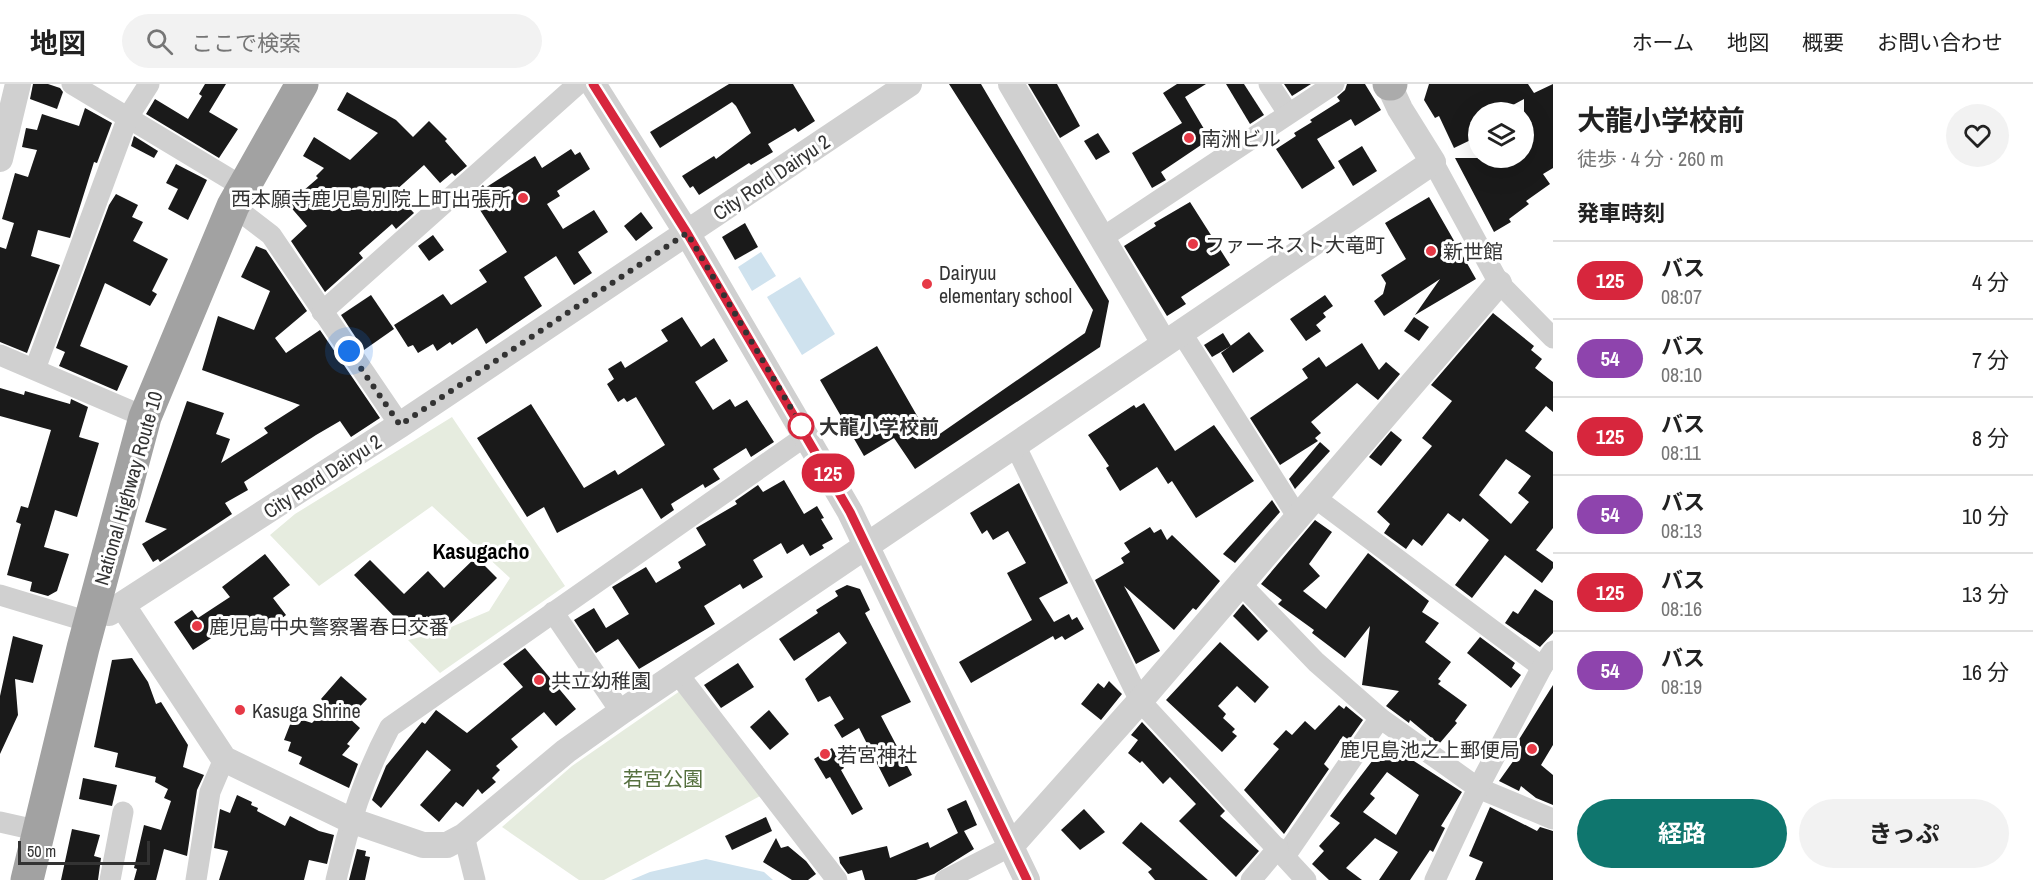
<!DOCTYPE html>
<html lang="ja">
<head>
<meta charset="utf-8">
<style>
  :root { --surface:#fff; --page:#f2f2f2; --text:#222; --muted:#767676; --line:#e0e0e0; --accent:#0f766e }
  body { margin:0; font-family:"Archivo Narrow","Noto Sans JP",sans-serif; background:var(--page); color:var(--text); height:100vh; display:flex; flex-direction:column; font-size:22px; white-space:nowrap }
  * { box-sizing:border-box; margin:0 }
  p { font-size:20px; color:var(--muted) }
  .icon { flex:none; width:33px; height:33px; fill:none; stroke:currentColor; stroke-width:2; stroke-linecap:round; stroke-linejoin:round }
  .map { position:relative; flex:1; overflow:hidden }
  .sheet { display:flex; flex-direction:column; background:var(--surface); width:480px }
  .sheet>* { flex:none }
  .badge { padding:0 12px; border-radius:20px; font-size:21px; line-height:39px }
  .tools { position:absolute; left:1468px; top:18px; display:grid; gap:12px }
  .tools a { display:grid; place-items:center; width:66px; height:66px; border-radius:50%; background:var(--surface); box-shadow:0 6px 24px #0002; font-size:30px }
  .scale { position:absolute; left:18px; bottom:15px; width:132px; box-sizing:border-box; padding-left:6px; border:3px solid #333; border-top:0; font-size:16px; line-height:21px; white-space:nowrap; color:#333; -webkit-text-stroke:4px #fff; paint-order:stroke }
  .you { position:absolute; width:30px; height:30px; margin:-15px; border:4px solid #fff; border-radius:50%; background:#1a73e8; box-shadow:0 0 0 9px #1a73e833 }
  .map>.badge { position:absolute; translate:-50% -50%; box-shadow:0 0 0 3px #fff }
  h2 { padding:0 24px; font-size:22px; line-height:54px }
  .round { display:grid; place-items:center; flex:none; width:63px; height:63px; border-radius:32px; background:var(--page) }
  .headline { display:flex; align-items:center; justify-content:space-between; height:102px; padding:0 24px }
  h1 { font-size:28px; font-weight:700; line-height:45px }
  .primary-button { display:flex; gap:12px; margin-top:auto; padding:12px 24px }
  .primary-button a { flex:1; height:69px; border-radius:36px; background:var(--accent); color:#fff; font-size:24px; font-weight:700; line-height:69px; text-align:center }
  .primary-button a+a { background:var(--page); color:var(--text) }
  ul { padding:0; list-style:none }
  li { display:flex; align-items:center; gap:18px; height:78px; padding:0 24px; border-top:2px solid var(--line) }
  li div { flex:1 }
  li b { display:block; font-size:22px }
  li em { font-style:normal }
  li .badge { min-width:66px; font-weight:700; text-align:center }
  header { display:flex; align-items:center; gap:36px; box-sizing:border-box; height:84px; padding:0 30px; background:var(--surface); border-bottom:2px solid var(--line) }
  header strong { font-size:28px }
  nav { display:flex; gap:33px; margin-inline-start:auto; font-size:21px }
  .search { width:420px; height:54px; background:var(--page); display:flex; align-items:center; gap:15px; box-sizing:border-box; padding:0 21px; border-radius:33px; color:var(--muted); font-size:22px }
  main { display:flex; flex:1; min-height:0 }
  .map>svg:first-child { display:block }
  .green { fill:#e6ecdf }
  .water { fill:#cfe2ee }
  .building { fill:#1a1a1a; fill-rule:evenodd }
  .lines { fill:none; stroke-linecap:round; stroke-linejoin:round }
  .minor { stroke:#d0d0d0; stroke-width:21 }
  .tertiary { stroke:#d0d0d0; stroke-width:26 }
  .primary { stroke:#ababab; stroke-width:33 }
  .trunk { stroke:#a2a2a2; stroke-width:33 }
  .line-casing { stroke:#fff; stroke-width:14 }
  .line { stroke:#d7263d; stroke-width:9 }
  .walk { stroke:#333; stroke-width:6; stroke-dasharray:0 10.8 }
  .poi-dot { fill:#e63946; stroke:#fff; stroke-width:2 }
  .stop-dot { fill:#fff; stroke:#d7263d; stroke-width:3 }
  .labels { text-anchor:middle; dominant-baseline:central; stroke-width:6; stroke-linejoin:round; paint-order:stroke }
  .poi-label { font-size:20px; fill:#333; stroke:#fff; text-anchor:start }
  .street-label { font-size:20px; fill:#333; stroke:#fff }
  .stop-label { font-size:20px; font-weight:bold; fill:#333; stroke:#fff; text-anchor:start }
  .park-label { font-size:20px; fill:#56703f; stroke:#fff }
  .quarter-label { font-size:22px; font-weight:bold; fill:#000; stroke:#fff }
</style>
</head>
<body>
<header>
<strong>地図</strong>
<div class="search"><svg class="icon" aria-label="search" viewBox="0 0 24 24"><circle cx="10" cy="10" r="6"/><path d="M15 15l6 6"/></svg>ここで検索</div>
<nav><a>ホーム</a><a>地図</a><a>概要</a><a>お問い合わせ</a></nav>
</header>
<main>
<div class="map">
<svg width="1553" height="796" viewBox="0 0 1553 796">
  <rect width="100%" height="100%" fill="#fff"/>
  <g class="green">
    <path d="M452,333L565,502L440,589L408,556L437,549L489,527L510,494L432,422L319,502L270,451L295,430Z"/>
    <path d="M680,607L762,711L604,796H579L502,743L572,682Z"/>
  </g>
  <g class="water">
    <path d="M761,168L776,192L752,207L738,183Z"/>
    <path d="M800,193L835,250L802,271L767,213Z"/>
    <path d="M706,775L764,788L773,796H631L650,788Z"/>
  </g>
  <g class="building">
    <path d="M33,0H48L60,4L63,8L57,25L30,15Z"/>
    <path d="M205,0H226L209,28L238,45L219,74L146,30L155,15L188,35L202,12L199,10Z"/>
    <path d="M729,0H793L815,37L798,48L795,44L768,60L773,68L751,81L749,79L699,111L693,102L690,104L682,92L714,72L716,75L751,49L736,22L732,18L660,64L650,48Z"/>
    <path d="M949,0H981L1109,217L1100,263L915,385L894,354L864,372L820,296L877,262L931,356L1085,249L1093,226Z"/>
    <path d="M1028,0H1057L1080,42L1060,54Z"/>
    <path d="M1177,0H1206L1185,13L1210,55L1161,88L1166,96L1152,104L1132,69L1182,39L1163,9Z"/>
    <path d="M1226,0H1244L1264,31L1250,40Z"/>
    <path d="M1284,0H1311L1292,12Z"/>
    <path d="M1347,0H1365L1381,26L1355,42L1351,35L1317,55L1335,84L1302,105L1276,65L1296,52L1294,49L1312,38L1310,36L1340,17L1337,13L1345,6Z"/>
    <path d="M1429,0H1528L1534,9L1553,0V84L1543,90L1550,100L1526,117L1529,120L1509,135L1511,138L1494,148L1455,74H1524V15L1500,28H1479V52L1454,64L1439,32L1435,34L1424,16Z"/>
    <path d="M347,8L396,36L413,53L429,37L447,55L445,57L467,82L455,92L452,89L440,99L424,81L394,108L414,129L396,145L392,140L359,169L363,174L325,208L291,157L307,142L288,120L318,94L316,92L324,84L303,72L314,53L350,76L378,49L337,26Z"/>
    <path d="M85,24L112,39L97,79L94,78L70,154L38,146L31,172L60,181L27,269L0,258V163L6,165L14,139L2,135L15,89L28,93L37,66L22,63L26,44L37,46L42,30L79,42Z"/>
    <path d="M1098,49L1110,68L1096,76L1084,57Z"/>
    <path d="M134,52L158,67L154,74L131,62Z"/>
    <path d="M1362,62L1377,87L1353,102L1338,77Z"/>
    <path d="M571,65L575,71L580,68L590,85L557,107L560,112L547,120L563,145L594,126L608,148L578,168L592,189L574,201L556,172L524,193L542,222L486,260L477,244L452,261L450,258L437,267L433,260L418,269L413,261L408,263L394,241L443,210L451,221L487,198L479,186L507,168L471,112L483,101L485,104L535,72L542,84Z"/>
    <path d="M176,80L207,96L188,136L168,125L178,105L166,99Z"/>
    <path d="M116,110L138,121L132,133L143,138L133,157L168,175L152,207L157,210L150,222L105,199L80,262L128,282L117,307L59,282L65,268L56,264L109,121Z"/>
    <path d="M1429,113L1476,195L1415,231L1440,195L1384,232L1374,217L1383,210L1386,199L1381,191L1406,175L1385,139Z"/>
    <path d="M1190,118L1230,181L1181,213L1186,220L1167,232L1124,162L1156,142L1154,139Z"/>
    <path d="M641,128L653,144L636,157L624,142Z"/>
    <path d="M745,139L758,163L735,176L722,153Z"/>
    <path d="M433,151L444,166L429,177L418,162Z"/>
    <path d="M256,162L266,166L307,227L275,254L286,269L320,246L380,334L351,353L340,337L316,351L244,398L248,406L225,419L232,430L160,478L158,475L153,478L142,460L167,445L145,438L187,317L224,329L216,350L230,355L221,379L268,349L264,344L300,321L202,286L218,232L254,246L270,207L241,193Z"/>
    <path d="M371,211L394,245L364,266L341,231Z"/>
    <path d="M1325,211L1333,222L1323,229L1326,233L1316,241L1321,247L1306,257L1290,235Z"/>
    <path d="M1493,229L1534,262L1531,266L1542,275L1535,284L1553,298V328L1546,322L1525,347L1553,368V444L1536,466L1553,478V484L1542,499L1505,471L1472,514L1455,501L1489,456L1463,434L1460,438L1448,429L1422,462L1413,455L1406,465L1384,449L1390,440L1377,428L1432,362L1422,354L1452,317L1431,301ZM1506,375L1531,392L1518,409L1529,418L1511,440L1479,411Z"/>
    <path d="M682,233L701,263L714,254L728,277L695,298L713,326L730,315L735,323L747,316L774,358L751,373L746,364L713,385L720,395L705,404L703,400L671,420L674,426L661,435L642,404L557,449L544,423L527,433L477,354L531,320L584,404L615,386L618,391L665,361L636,313L627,318L624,314L618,318L607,300L614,295L608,285L621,277L625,284L668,257L661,246Z"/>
    <path d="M1414,233L1429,243L1419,257L1404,247Z"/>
    <path d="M1249,248L1264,267L1233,289L1221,269Z"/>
    <path d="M1223,249L1231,262L1212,273L1204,261Z"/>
    <path d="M1362,259L1379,286L1386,278L1400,290L1378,316L1357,299L1311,338L1321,349L1315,354L1318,357L1280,381L1250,334L1308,294L1302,285L1319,273L1326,283Z"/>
    <path d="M0,304L24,311L25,307L70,320L71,315L88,323L79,353L99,359L77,433L55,426L44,463L69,470L57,507L48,512L30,507L32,498L7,491L21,440L16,438L21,422L28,424L51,346L0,332Z"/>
    <path d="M1144,319L1175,367L1214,341L1254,397L1196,434L1172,397L1168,400L1157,383L1120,407L1106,384L1109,382L1088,351L1134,321L1136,324Z"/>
    <path d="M1391,347L1402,356L1381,382L1369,373Z"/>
    <path d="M1320,358L1330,367L1295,405L1289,395Z"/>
    <path d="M784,396L804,430L817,422L824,434L821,435L833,455L822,461L824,464L810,472L803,460L787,470L781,459L753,476L763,493L743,505L740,500L704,522L715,540L639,585L618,555L596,569L574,536L594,524L606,544L629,530L612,503L646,483L656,499L681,484L678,478L706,461L696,444L737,420L735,417L758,401L763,408Z"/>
    <path d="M1019,399L1068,499L1039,514L1054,538L1069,530L1072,536L1077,533L1084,545L1065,556L1062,552L1055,556L1053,552L971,599L959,578L1032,536L1007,489L1026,479L1008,447L993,456L987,446L982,450L970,429Z"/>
    <path d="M1272,416L1280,428L1235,479L1223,470Z"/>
    <path d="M1315,436L1332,448L1309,480L1320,492L1303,507L1326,525L1368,469L1429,517L1422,528L1439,539L1425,558L1451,578L1438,595L1441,597L1438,600L1467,621L1455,637L1457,639L1439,660L1410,636L1409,639L1386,622L1399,607L1362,601L1370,542L1345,574L1312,549L1314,546L1278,520L1282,516L1261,500Z"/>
    <path d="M1150,443L1154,449L1161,445L1167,456L1172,451L1220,497L1196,526L1193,524L1174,546L1124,502L1160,567L1136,580L1095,496L1124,479L1121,474L1130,468L1124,459Z"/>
    <path d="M265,470L290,501L273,514L286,531L260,551L245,532L193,566L174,538L192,526L198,534L230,513L222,503Z"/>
    <path d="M476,473L497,494L442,548L427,532L409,548L354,491L370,476L404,510L428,487L444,504Z"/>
    <path d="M847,501L860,505L870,526L865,529L911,618L881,632L912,691L889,703L859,644L842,654L834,641L844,635L830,612L818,618L805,595L847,559L839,548L794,577L779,555L818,529L816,526L838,512L835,507Z"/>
    <path d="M1535,505L1553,517V549L1540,563L1505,539L1513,527L1518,530Z"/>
    <path d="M1243,520L1268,547L1258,557L1233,532Z"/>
    <path d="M13,552L43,561L33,599L15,595L18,631L0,670V612Z"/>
    <path d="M1480,553L1515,579L1512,584L1521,591L1511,604L1467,569Z"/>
    <path d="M1220,558L1269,603L1255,619L1237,602L1218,622L1226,630L1223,634L1235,645L1232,648L1237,652L1222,668L1166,616Z"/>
    <path d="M525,564L576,625L556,642L544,628L511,655L518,663L496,682L500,686L492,694L496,698L482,710L478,705L463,723L456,718L439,738L420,721L451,686L427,666L381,724L372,716L386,682L422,638L425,640L436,626L467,649L523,603L503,580Z"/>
    <path d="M132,574L148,598L156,620L161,618L188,661L183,683L204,691L197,706L187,772L164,765L156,796H134L137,785L134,784L144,741L161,746L171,717L164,714L168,705L155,698L156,693L115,683L118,669L94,663L112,576Z"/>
    <path d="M738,579L754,603L721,624L704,601Z"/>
    <path d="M341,592L367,615L349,634L360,644L347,660L350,662L342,671L358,680L349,704L299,680L302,673L288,667L291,658L284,656L293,633L312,639L328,622L321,615Z"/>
    <path d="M1109,597L1122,610L1101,636L1081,620L1098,599L1104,604Z"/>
    <path d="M1553,601V661L1541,681L1553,691V721L1536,714L1521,702L1519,707L1499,697L1519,669L1513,665Z"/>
    <path d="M1339,621L1344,625L1346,622L1363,636L1349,656L1343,652L1324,680L1329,685L1284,750L1244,706L1279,665L1273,660L1286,646L1292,651L1305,637L1315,646Z"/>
    <path d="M769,626L789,650L770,666L750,643Z"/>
    <path d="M1142,638L1225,727L1220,732L1259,767L1236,793L1179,737L1196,720L1170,693L1163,700L1142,677L1140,679L1128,669L1138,656L1131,651Z"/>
    <path d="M1386,659L1462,708L1441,742L1445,744L1433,768L1430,766L1410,796H1379L1398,768L1375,754L1346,784L1362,796H1329L1312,780L1324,767L1319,762L1340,739L1330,732ZM1387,688L1419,711L1396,751L1363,728L1375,714L1370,710Z"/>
    <path d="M832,664L844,684L841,686L863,725L852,731L830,693L826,695L814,675Z"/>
    <path d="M83,694L117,701L112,722L79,715Z"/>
    <path d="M237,711L252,718L251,721L258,724L257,727L285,742L290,732L319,747L334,751L327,780L309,776L304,796H219L228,767L214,764L220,725L230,729Z"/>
    <path d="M966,716L977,741L964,747L974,765L934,790L916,796H865L862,786L848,790L840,779L839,773L887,762L890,774L928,758L930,764L958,749L947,725Z"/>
    <path d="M1490,723L1537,747L1540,743L1553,747V796H1475L1483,778L1469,772Z"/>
    <path d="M1084,725L1105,748L1080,766L1061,746Z"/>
    <path d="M766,733L772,747L732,766L725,752Z"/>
    <path d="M1141,738L1208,796H1155L1148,788L1152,785L1122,759Z"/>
    <path d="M72,745L100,751L94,772L101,774L98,796H61Z"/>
    <path d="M776,754L781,764L788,762L806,777L816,790L808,796H792L763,778Z"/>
    <path d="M357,765L366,767L365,772L370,773L365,796H349Z"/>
  </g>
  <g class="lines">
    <g class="minor">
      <path d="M72,0L243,103"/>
      <path d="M1269,0L1288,29"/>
      <path d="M1433,78L1499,199L1553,254"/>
      <path d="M233,122L271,151L400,341"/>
      <path d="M1102,154L1334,0"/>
      <path d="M322,228L578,0"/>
      <path d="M1181,248L1297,432"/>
      <path d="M0,271L145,333"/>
      <path d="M35,285L128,33L149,0"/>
      <path d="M1015,361L1140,617L1306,796"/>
      <path d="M1314,413L1542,583"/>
      <path d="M1239,498L1316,578L1380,634L1478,704L1553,735"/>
      <path d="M0,511L89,538"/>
      <path d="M553,528L621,628"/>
      <path d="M678,590L837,796"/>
      <path d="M0,738L40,747"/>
      <path d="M464,752L475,796"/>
      <path d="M1285,772L1380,634"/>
      <path d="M110,796L123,728"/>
      <path d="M196,796L210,708L224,675"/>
      <path d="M336,796C349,740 363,694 390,643L807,351"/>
      <path d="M945,796L1011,762"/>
      <path d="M1251,796L1278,764"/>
      <path d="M1435,796L1478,704L1542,583L1553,567"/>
    </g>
    <g class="tertiary">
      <path d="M593,0L687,149L850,428L1027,796"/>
      <path d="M1011,0L1164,259"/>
      <path d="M0,75L18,0"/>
      <path d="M123,522L224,675L350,736L423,761H447L464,752L566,667L621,628L1433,78L1400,25L1389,1"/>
      <path d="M109,529L400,341L909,0"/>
      <path d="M1011,762L1140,617L1499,199"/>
    </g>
    <path class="primary" d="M1389,0H1391"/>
    <path class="trunk" d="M27,796L83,564L145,333L233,122L302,0"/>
  </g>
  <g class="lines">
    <defs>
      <path id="line" d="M593,0L687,149L850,428L1027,796"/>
    </defs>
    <use href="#line" class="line-casing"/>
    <use href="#line" class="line"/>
    <path class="walk" d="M349,267L400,341L687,149L807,351L801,342"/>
  </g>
  <g class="poi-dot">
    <circle cx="1189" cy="54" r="6"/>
    <circle cx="523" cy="114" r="6"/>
    <circle cx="1193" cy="160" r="6"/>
    <circle cx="1431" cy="167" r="6"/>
    <circle cx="927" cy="200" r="6"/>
    <circle cx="197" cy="542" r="6"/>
    <circle cx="539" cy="596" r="6"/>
    <circle cx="240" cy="626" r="6"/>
    <circle cx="1532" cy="665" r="6"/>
    <circle cx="825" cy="670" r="6"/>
  </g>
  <circle class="stop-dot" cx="801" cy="342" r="12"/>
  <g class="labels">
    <g class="poi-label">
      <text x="1201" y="54">南洲ビル</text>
      <text x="511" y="114" text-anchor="end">西本願寺鹿児島別院上町出張所</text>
      <text x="1205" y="160">ファーネスト大竜町</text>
      <text x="1443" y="167">新世館</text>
      <text x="939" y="188">Dairyuu<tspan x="939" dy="23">elementary school</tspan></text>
      <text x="209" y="542">鹿児島中央警察署春日交番</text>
      <text x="551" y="596">共立幼稚園</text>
      <text x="252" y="626">Kasuga Shrine</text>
      <text x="1520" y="665" text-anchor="end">鹿児島池之上郵便局</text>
      <text x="837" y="670">若宮神社</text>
    </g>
    <g class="street-label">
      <text transform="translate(771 93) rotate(-34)">City Rord Dairyu 2</text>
      <text transform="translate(322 392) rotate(-33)">City Rord Dairyu 2</text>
      <text transform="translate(128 404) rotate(-74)">National Highway Route 10</text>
    </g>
    <g class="stop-label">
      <text x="819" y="342">大龍小学校前</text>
    </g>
    <g class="park-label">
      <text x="663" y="694">若宮公園</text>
    </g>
    <g class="quarter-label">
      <text x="481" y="467">Kasugacho</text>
    </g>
  </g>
</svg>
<div class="tools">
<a><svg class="icon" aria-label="layers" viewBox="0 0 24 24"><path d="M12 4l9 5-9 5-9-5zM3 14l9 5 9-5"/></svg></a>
</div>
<div class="scale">50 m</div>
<div class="you" style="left:349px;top:267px"></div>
<b class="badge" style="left:828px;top:389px;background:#d7263d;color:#fff">125</b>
</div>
<section class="sheet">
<div class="headline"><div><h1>大龍小学校前</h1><p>徒歩 · 4 分 · 260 m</p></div><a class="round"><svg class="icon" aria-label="heart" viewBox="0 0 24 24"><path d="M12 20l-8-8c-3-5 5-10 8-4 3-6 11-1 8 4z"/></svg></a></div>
<h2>発車時刻</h2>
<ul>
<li><span class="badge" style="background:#d7263d;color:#fff">125</span><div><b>バス</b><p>08:07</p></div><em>4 分</em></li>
<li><span class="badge" style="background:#8e44ad;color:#fff">54</span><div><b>バス</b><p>08:10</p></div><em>7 分</em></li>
<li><span class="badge" style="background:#d7263d;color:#fff">125</span><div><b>バス</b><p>08:11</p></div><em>8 分</em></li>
<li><span class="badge" style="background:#8e44ad;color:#fff">54</span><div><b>バス</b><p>08:13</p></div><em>10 分</em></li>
<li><span class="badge" style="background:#d7263d;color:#fff">125</span><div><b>バス</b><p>08:16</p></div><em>13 分</em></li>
<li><span class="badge" style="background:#8e44ad;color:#fff">54</span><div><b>バス</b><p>08:19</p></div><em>16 分</em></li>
</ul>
<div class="primary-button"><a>経路</a><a>きっぷ</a></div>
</section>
</main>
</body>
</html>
